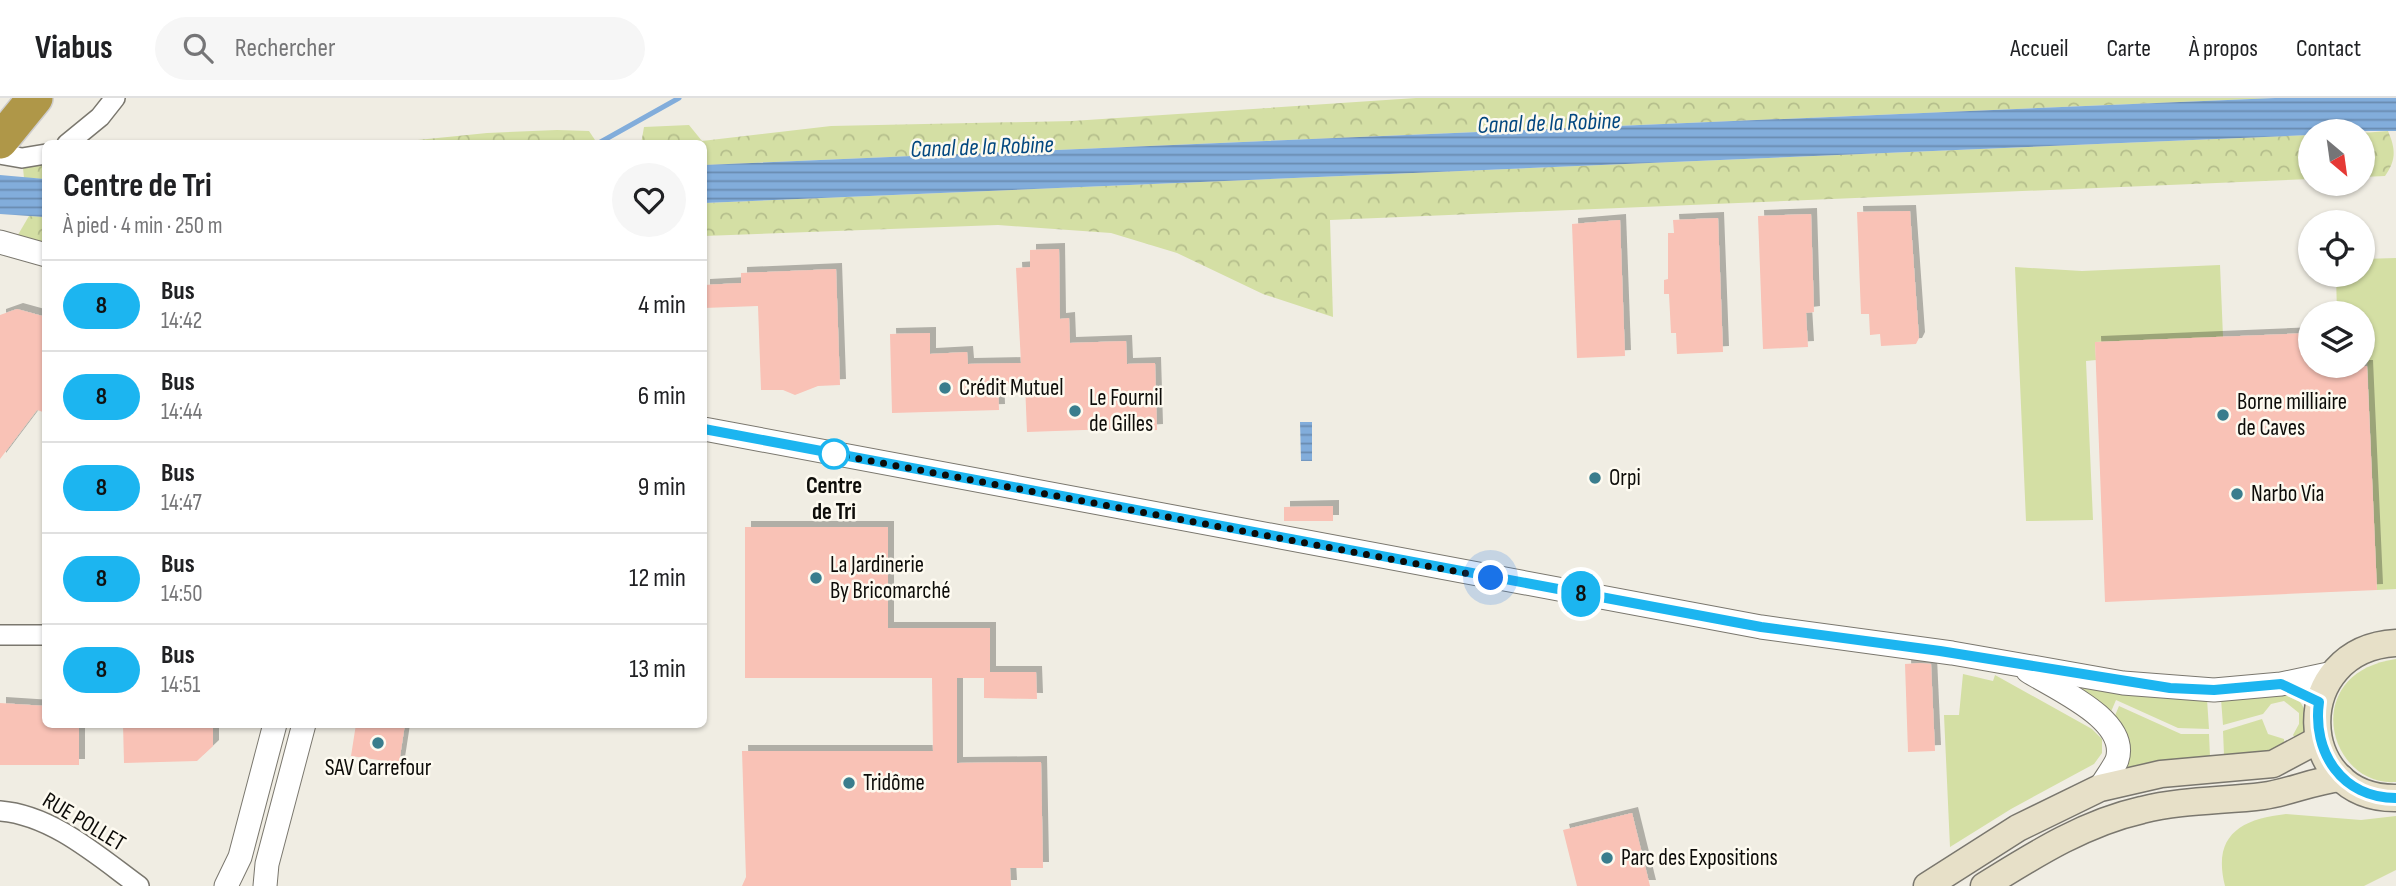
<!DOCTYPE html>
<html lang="fr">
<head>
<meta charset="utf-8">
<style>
  :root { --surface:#fff; --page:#f6f6f6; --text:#202124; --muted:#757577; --line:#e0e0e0 }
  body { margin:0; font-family:"Sofia Sans Condensed",sans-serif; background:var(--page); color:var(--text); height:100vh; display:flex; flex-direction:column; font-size:26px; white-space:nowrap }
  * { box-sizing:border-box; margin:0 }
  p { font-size:23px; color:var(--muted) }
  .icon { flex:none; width:38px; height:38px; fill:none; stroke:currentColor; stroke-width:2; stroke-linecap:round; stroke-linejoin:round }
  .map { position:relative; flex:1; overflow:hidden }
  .side { position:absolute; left:42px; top:42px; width:665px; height:588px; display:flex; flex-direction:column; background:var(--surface); border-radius:10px; box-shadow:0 2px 5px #0004 }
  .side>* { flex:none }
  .badge { padding:0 14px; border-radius:23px; font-size:24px; line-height:46px }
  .needle { width:46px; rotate:151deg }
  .controls { position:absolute; left:2298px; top:21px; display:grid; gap:14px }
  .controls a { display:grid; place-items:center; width:77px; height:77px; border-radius:50%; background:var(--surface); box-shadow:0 2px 5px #0004; font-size:35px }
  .you { position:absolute; width:35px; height:35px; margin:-18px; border:5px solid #fff; border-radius:50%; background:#1a73e8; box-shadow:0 0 0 10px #1a73e833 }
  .map>.badge { position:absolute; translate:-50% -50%; box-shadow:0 0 0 4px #fff }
  .round { display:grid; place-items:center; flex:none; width:74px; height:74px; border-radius:37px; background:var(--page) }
  .summary { display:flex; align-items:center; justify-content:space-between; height:119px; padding:0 21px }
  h1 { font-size:33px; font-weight:700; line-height:52px }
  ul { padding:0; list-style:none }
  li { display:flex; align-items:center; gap:21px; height:91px; padding:0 21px; border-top:2px solid var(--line) }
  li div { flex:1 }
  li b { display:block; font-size:26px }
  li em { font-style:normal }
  li .badge { min-width:77px; font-weight:700; text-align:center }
  header { display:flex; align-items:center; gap:42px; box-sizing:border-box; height:98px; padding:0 35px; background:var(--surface); border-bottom:2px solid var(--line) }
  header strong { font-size:33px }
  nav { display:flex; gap:38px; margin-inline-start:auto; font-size:24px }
  .search { width:490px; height:63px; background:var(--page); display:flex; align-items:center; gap:18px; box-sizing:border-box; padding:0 24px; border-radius:38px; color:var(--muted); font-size:26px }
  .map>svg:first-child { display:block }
  .green { fill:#d4dfa4 }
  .forest { fill:url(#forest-crowns) }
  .water { fill:url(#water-rules) }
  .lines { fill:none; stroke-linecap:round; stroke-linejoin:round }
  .stream { stroke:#82addb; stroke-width:5 }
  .building { fill:#f9c2b6; filter:url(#shadow) }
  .minor-casing { stroke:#7a776e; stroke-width:22 }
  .tertiary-casing { stroke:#7a776e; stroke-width:25 }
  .secondary-casing { stroke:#7a776e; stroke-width:29 }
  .motorway-casing { stroke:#cfcece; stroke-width:38 }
  .minor { stroke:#fff; stroke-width:19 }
  .tertiary { stroke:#fff; stroke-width:23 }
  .secondary { stroke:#e7e0c8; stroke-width:26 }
  .motorway { stroke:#af9748; stroke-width:35 }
  .line-casing { stroke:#fff; stroke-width:16 }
  .line { stroke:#1cb5f0; stroke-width:10 }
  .walk { stroke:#0d0c09; stroke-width:7; stroke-dasharray:0 12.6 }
  .poi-dot { fill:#3a7d8d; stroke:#fdfaf0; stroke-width:2.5 }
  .stop-dot { fill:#fff; stroke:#1cb5f0; stroke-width:3.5 }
  .labels { text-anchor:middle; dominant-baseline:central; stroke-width:5; stroke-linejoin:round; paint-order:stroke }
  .poi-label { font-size:23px; fill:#0d0c09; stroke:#fdfaf0; text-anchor:start }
  .stop-label { font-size:23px; font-weight:bold; fill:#0d0c09; stroke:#fdfaf0 }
  .street-label { font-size:23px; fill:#0d0c09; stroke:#fdfaf0 }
  .water-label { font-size:24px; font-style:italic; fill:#02477f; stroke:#fdfaf0 }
</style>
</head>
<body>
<header>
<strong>Viabus</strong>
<div class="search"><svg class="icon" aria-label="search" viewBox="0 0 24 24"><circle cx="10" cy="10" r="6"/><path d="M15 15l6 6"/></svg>Rechercher</div>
<nav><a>Accueil</a><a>Carte</a><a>À propos</a><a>Contact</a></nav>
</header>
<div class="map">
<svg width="2396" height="788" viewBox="0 0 2396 788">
  <defs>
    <pattern id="forest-crowns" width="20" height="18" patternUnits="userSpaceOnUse" patternTransform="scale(1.75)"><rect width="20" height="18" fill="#d4dfa4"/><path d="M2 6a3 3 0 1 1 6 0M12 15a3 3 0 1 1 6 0" fill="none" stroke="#b5be8c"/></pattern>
    <pattern id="water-rules" width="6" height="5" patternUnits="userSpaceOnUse" patternTransform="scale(1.75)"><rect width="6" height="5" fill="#82addb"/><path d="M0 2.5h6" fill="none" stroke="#698bb0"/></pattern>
    <filter id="shadow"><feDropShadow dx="6" dy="-6" stdDeviation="0" flood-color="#0004"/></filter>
  </defs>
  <rect width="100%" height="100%" fill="#f0ede3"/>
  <g class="green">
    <path d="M2396,160V491L2377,492L2366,233L2363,232L2362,215H2337L2336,177H2362L2363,161Z"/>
    <path d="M2220,167L2223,239L2095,244L2096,262L2086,263L2093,422L2026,423L2015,169L2082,173Z"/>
    <path d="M2396,561V684C2328,689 2298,575 2396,561Z"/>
    <path d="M1963,576L1993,583L1995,577L2092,631L2102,641V655L2094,666L2011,711L1950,749L1944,617H1959Z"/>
    <path d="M2063,582L2207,601L2209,631L2178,630L2116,602L2110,616Z"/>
    <path d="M2285,597L2300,604C2311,619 2309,630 2297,643L2293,637L2299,626V615L2284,603L2271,606L2263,616L2223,627L2221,601Z"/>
    <path d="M2119,608L2181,636H2209L2210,659L2122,674L2114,620Z"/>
    <path d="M2262,621L2268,636L2284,641V651L2224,657L2223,633Z"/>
    <path d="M2286,716L2361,722L2396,718V772L2364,788H2225C2212,737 2241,721 2286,716Z"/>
  </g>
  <g class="forest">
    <path d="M1416,0H2275L704,67V46H641L644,29L689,27L702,43L831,28L1072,23Z"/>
    <path d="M557,32L589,33L597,45H388L487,35Z"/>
    <path d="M2388,33C2396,52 2396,62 2385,78L2363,79L2362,35Z"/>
    <path d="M2310,37V81L1330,122L1333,219L1263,196L1177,155L1111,135L998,127L704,138V105Z"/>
    <path d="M45,56V81L24,80L22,60Z"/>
    <path d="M29,118L45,119V155L12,147Z"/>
  </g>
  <g class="water">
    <path d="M2275,0H2396V33H2310V37L704,105V67Z"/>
    <path d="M0,77L45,81V119L0,116Z"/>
    <path d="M1300,324H1312V363H1301Z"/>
  </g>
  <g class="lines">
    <path class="stream" d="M597,46L679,0"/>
  </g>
  <g class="building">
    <path d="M1910,113L1919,240L1916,246L1881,248L1880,236L1870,237L1869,216H1861L1857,114Z"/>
    <path d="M1811,116L1814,214L1806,215L1808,249L1763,251L1758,118Z"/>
    <path d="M1718,120L1723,254L1677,256L1676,235H1671L1669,196H1664V182L1668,181V135H1674L1673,122Z"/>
    <path d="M1620,122L1625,258L1577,260L1572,126Z"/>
    <path d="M1059,151L1060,221L1069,220L1070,245L1126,243L1127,266L1155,265L1157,332L1141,333V330L1027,334L1025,286L998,285L999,312L892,315L890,236L930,235V256L967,254L968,266L1021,265L1016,170L1030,169V152Z"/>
    <path d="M836,171L840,287L818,288L795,297L783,292H761L758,208L704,210V187L741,185V175Z"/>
    <path d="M17,211L46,219V315L37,312L0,361V217Z"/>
    <path d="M2310,235V268H2367L2377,492L2105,504L2095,244Z"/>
    <path d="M1333,408V423H1284V409Z"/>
    <path d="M745,429H888V530H990V574H1036L1037,601L984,600V580H957V665L1041,664L1043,770H1010L1011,788H742L746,779L742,653H933L932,580H745Z"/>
    <path d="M1920,565L1931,566L1935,653L1908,654L1905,566Z"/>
    <path d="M0,605L46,608V626H79V667H0Z"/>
    <path d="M123,626H213V648L197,663L124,665Z"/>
    <path d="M356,626H405L399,665L351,658Z"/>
    <path d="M1632,715L1650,788H1577L1563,732Z"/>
  </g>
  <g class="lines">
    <defs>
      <g id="minor">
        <path d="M67,46L100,19L115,0"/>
        <path d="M0,56L22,60L46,56"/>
        <path d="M0,537H46"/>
        <path d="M0,713C52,717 98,758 139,788"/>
      </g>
      <g id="tertiary">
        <path d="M0,144L46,157"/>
        <path d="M704,331L1761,529L1952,555L2123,585L2214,592L2281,586L2333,575"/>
        <path d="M2028,573C2056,591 2130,622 2117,662C2113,671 2105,681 2100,690"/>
        <path d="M226,788L240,759L275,626"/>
        <path d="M265,788L267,766L304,626"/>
      </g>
      <g id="secondary">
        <path d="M2396,545C2289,551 2293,701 2396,700"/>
        <path d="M1927,788L2018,730L2100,690L2161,676L2273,666L2318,642"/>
        <path d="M1984,788C2034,757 2084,725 2142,712C2182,702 2223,703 2263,698C2291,694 2312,683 2341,680"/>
      </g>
      <path id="motorway" d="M0,43L35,0"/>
    </defs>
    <use href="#minor" class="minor-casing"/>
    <use href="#tertiary" class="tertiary-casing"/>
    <use href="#secondary" class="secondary-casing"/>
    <use href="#motorway" class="motorway-casing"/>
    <use href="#minor" class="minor"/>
    <use href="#tertiary" class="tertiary"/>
    <use href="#secondary" class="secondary"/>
    <use href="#motorway" class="motorway"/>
  </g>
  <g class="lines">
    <defs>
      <path id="line" d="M704,331L1761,529L1940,553L2170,590L2214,592L2281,586L2319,604C2312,654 2342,700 2396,700"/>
    </defs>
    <use href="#line" class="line-casing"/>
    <use href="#line" class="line"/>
    <path class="walk" d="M834,356L1491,480"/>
  </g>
  <g class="poi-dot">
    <circle cx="945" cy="290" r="7"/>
    <circle cx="1075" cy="313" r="7"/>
    <circle cx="2223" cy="317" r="7"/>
    <circle cx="1595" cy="380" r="7"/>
    <circle cx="2237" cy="396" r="7"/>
    <circle cx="816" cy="480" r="7"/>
    <circle cx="378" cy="645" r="7"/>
    <circle cx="849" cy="685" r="7"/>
    <circle cx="1607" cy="760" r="7"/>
  </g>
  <circle class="stop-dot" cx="834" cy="356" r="14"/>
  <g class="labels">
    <g class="poi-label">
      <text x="959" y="290">Crédit Mutuel</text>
      <text x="1089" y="300">Le Fournil<tspan x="1089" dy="26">de Gilles</tspan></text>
      <text x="2237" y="304">Borne milliaire<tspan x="2237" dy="26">de Caves</tspan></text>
      <text x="1609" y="380">Orpi</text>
      <text x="2251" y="396">Narbo Via</text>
      <text x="830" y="467">La Jardinerie<tspan x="830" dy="26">By Bricomarché</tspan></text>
      <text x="378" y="670" text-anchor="middle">SAV Carrefour</text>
      <text x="863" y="685">Tridôme</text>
      <text x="1621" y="760">Parc des Expositions</text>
    </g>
    <g class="stop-label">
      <text x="834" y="388">Centre<tspan x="834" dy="26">de Tri</tspan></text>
    </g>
    <g class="street-label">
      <text transform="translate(84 724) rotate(31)">RUE POLLET</text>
    </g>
    <g class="water-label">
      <text transform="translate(1549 25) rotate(-2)">Canal de la Robine</text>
      <text transform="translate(982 49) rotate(-2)">Canal de la Robine</text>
    </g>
  </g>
</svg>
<div class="controls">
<a><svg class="needle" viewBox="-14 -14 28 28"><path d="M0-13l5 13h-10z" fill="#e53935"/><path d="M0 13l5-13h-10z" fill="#757577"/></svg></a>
<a><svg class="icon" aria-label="locate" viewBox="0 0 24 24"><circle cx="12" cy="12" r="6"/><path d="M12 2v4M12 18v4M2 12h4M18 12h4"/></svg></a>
<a><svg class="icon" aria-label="layers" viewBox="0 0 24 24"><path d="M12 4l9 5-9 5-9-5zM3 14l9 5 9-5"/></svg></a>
</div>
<div class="you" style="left:1491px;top:480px"></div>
<b class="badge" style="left:1581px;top:496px;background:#1cb5f0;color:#111">8</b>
<section class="side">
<div class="summary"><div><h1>Centre de Tri</h1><p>À pied · 4 min · 250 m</p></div><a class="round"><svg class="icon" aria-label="heart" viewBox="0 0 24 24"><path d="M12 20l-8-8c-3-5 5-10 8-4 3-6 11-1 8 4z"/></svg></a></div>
<ul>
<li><span class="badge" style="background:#1cb5f0;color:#111">8</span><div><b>Bus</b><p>14:42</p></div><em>4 min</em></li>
<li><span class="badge" style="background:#1cb5f0;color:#111">8</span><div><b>Bus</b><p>14:44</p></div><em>6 min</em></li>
<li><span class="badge" style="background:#1cb5f0;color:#111">8</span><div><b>Bus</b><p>14:47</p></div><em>9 min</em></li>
<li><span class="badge" style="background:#1cb5f0;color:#111">8</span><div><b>Bus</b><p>14:50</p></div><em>12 min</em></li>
<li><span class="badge" style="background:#1cb5f0;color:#111">8</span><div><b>Bus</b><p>14:51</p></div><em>13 min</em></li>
</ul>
</section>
</div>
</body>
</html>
